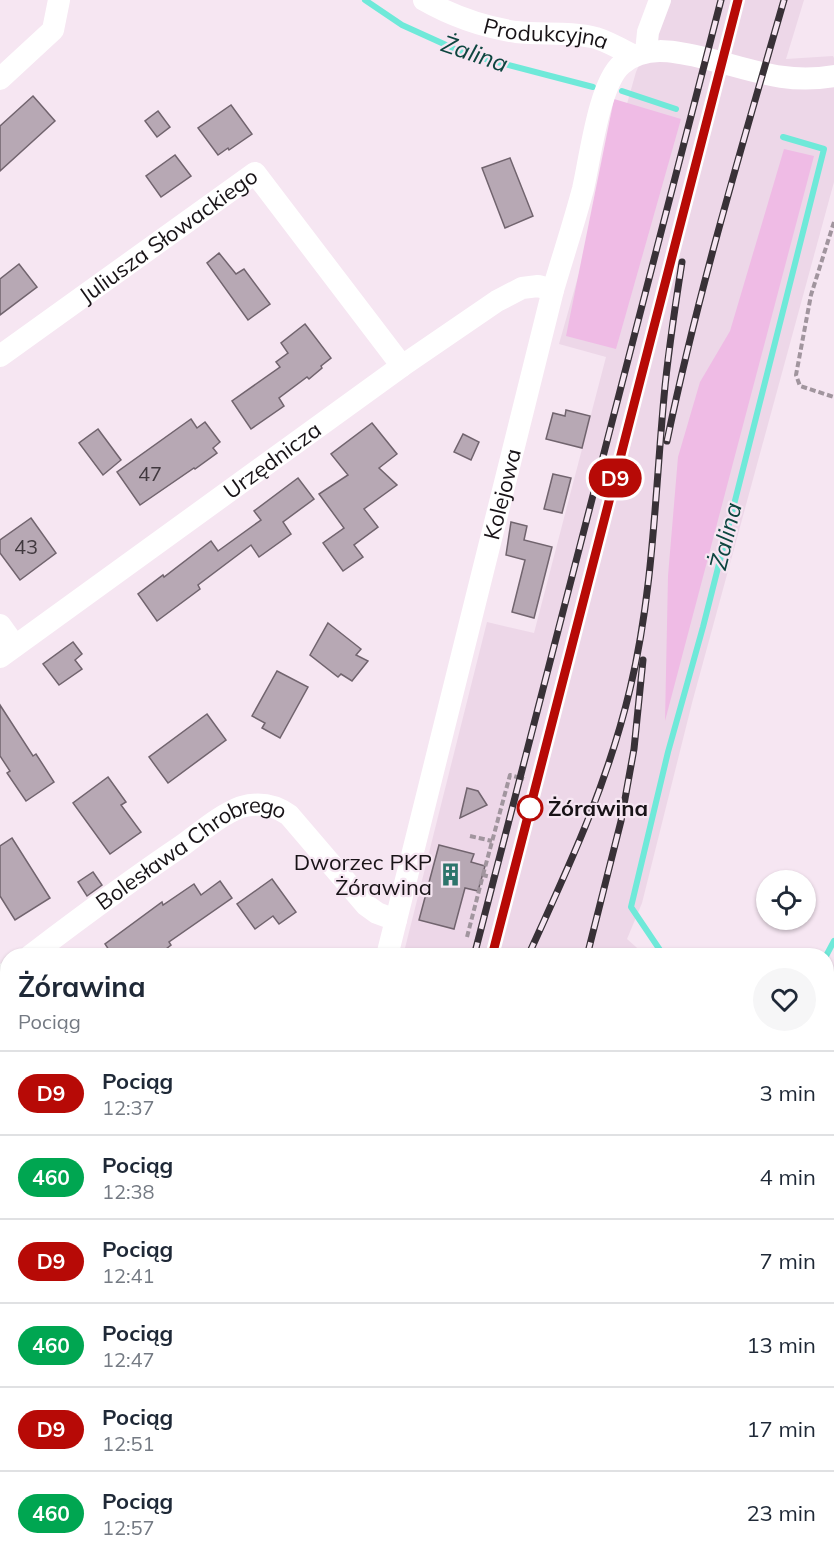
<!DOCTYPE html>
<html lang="pl">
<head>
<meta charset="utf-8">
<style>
  :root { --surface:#fff; --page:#f6f6f7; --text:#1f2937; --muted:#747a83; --line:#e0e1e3 }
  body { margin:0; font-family:Mulish,sans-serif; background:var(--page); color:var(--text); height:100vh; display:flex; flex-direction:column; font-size:22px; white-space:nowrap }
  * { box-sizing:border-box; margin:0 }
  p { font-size:20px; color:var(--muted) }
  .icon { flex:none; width:33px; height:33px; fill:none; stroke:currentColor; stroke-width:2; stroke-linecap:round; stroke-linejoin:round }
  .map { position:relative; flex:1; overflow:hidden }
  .drawer { position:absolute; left:0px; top:948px; width:834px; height:618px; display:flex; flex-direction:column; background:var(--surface); border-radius:24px 24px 0 0; box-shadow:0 2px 4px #0004 }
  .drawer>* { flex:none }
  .badge { padding:0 12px; border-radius:20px; font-size:21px; line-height:39px }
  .fabs { position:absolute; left:756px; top:870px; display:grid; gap:12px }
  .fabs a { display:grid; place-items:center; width:60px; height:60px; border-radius:50%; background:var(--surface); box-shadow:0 2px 4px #0004; font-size:30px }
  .map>.badge { position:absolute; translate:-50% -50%; box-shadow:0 0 0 3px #fff }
  .round { display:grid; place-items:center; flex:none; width:63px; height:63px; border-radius:32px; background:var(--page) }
  .headline { display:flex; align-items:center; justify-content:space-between; height:102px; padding:0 18px }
  h1 { font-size:28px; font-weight:700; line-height:45px }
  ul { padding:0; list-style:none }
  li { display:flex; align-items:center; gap:18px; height:84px; padding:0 18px; border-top:2px solid var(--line) }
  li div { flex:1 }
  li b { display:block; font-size:22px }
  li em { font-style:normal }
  li .badge { min-width:66px; font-weight:700; text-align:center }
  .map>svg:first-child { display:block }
  .built { fill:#edd7e8 }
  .green { fill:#efbbe5 }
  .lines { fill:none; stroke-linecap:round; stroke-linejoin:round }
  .stream { stroke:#6fe9d9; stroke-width:6 }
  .building { fill:#b7a8b4; stroke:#71646e; stroke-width:1.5 }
  .path { stroke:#a1959e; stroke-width:4; stroke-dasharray:6 3; stroke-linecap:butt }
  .minor { stroke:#fff; stroke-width:22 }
  .rail-casing { stroke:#383137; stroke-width:7 }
  .rail { stroke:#f6e6f2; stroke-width:4.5; stroke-dasharray:14; stroke-linecap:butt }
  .line-casing { stroke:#fff; stroke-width:14 }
  .line { stroke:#b70a06; stroke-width:9 }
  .stop-dot { fill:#fff; stroke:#b70a06; stroke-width:3 }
  .labels { text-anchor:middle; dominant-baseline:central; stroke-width:4.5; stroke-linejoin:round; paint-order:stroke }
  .number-label { font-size:20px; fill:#40383e }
  .street-label { font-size:22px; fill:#181317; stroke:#f6e6f2 }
  .stop-label { font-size:22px; font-weight:bold; fill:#181317; stroke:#f6e6f2; text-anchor:start }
  .poi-label { font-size:22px; fill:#181317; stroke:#f6e6f2; text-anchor:end }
  .water-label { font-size:24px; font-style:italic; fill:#0d453f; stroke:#f6e6f2 }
</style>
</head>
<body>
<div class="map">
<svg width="834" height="1566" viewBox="0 0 834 1566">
  <rect width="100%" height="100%" fill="#f6e6f2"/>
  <g class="built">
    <path d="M668,0H804L786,59L833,56L834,58V182L692,703L642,903L627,939L645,955L403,956L487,622L534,633L606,357L559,344L636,72Z"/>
    <path d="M826,1030L834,1031V1344L826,1342Z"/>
    <path d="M827,1486L834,1488V1566H248L250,1558H826Z"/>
  </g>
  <g class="green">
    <path d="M614,99L681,119L616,349L566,336Z"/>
    <path d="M784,149L814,156L665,721L668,576L678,457L700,382L730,331Z"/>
    <path d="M826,988L834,989V1031L827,1030Z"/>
    <path d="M827,1342L834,1344V1488L827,1486Z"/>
  </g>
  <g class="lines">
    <g class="stream">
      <path d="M365,0L402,25L466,54L593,87"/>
      <path d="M622,91L676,109"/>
      <path d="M664,956L631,907L668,752L703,627L824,149L783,137"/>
      <path d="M826,956L834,941"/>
      <path d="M826,1003L834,1004"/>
    </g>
  </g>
  <g class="building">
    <path d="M33,96L55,121L0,171V126Z"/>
    <path d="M231,105L252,134L229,150L228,148L218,155L198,128Z"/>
    <path d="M158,111L170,127L157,137L145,121Z"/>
    <path d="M175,155L191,176L161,197L146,176Z"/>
    <path d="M510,158L533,216L505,228L482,168Z"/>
    <path d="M219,253L236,274L244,269L270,304L248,320L207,263Z"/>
    <path d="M19,264L37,287L0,315V279Z"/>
    <path d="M305,324L331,358L321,366L322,368L309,379L307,377L279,398L284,406L251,429L232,401L280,367L276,362L288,353L281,343Z"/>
    <path d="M566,410L590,416L582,448L546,439L553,413L565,416Z"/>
    <path d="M191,419L197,428L205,422L220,442L213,448L217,453L195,469L194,468L140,505L117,472Z"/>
    <path d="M372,423L397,454L379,468L397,485L364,509L378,527L354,545L363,557L343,571L323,543L344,528L319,494L348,475L331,454Z"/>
    <path d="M98,429L121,460L103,475L79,443Z"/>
    <path d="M463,434L479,442L471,460L454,452Z"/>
    <path d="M553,474L571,478L562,513L544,509Z"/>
    <path d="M298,478L314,499L283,522L291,534L259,557L251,545L198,585L200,589L157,621L138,594L163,575L164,577L211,541L218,551L261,520L254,511Z"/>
    <path d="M31,518L56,553L20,580L0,553V540Z"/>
    <path d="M511,522L527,526L524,540L552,547L534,618L512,612L525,560L506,555Z"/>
    <path d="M328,623L361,649L356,655L368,661L352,681L341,674L338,677L310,655Z"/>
    <path d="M73,642L82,654L75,660L82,669L59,685L43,664Z"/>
    <path d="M277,671L308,687L280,738L262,728L265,723L252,716Z"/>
    <path d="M0,705L33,756L36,754L54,782L26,801L7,773L10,771L0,756Z"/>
    <path d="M207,714L226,740L168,783L149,757Z"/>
    <path d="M108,777L126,802L121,805L141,832L110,854L73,803Z"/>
    <path d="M467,788L478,791L487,805L460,818Z"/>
    <path d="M12,838L50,898L15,920L0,896V846Z"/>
    <path d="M439,845L474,854L471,862L485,866L478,891L465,888L454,929L419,920Z"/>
    <path d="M93,872L102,885L87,896L78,882Z"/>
    <path d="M272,879L296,912L279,924L273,916L255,929L237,904Z"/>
    <path d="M220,881L232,898L169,942L171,945L157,956H113L105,944L162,902L163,905L194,884L201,895Z"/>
  </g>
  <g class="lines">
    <g class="path">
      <path d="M834,222L811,295L796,375L800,386L834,397"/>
      <path d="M470,836L492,841"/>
      <path d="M483,875L510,775L524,779"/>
      <path d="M467,937L483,875L499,879"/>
      <path d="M826,1330L834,1332"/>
    </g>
    <g class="minor">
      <path id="s1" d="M424,0C452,16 484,27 516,32C543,35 570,31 596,38C609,42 621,49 634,56"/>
      <path d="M646,52L648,32L660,0"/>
      <path d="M0,79L53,30L59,0"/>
      <path id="s2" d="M0,356L255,173L402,366"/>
      <path d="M0,625L15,646"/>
      <path id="s3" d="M0,657L402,366L497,301L522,288L538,286L553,290"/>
      <path id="s4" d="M30,956C80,918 131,880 183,845C201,832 220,815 241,807C259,802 275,805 289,815L366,905L377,913L396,920"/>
      <path id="s5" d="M387,956L553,290C563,256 574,223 583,189C590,159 599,83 622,64C645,45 673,51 700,57C748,68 783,85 834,76"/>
      <path d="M0,977L8,972"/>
      <path d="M826,1164L834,1165"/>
      <path d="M0,1206L8,1201"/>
      <path d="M0,1462L8,1457"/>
      <path d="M54,1558L60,1566"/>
      <path d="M684,1558V1566"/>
      <path d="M230,1566L231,1558"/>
      <path d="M287,1566V1563"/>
      <path d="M376,1566L378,1558"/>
      <path d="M586,1566L587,1558"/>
    </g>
    <defs>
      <g id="rail">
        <path d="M667,441C698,292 742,146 784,0"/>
        <path d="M474,956L721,0"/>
        <path d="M492,956L737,0"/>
        <path d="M528,956C569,866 607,786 630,689C653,593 655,495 664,397C668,352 675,307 682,262"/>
        <path d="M587,956L621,821L634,749L643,660"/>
        <path d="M316,1566L318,1558"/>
        <path d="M335,1566L336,1558"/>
        <path d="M362,1566L364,1558"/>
      </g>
    </defs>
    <use href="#rail" class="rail-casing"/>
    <use href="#rail" class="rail"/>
  </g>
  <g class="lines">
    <defs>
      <path id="line" d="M492,956L738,0"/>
    </defs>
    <use href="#line" class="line-casing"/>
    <use href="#line" class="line"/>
  </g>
  <defs>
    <symbol id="building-bare" viewBox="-9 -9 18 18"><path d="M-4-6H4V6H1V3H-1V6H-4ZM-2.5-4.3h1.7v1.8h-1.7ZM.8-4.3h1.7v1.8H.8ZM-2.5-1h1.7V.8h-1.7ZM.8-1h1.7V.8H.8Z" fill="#2d746b" stroke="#f6e6f2" stroke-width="2.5" paint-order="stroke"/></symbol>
  </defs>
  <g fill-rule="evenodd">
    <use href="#building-bare" x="434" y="858" width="33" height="33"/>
  </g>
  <circle class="stop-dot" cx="530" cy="808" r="12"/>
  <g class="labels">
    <g class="number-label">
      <text x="150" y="473">47</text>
      <text x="26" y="546">43</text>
    </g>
    <g class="street-label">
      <text stroke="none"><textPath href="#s1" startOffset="128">Produkcyjna</textPath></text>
      <text stroke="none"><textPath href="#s2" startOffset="207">Juliusza Słowackiego</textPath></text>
      <text stroke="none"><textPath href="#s3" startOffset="336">Urzędnicza</textPath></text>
      <text stroke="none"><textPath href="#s5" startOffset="476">Kolejowa</textPath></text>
      <text stroke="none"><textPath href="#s4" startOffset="195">Bolesława Chrobrego</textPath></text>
    </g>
    <g class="stop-label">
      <text x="548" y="808">Żórawina</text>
    </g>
    <g class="poi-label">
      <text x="432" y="862">Dworzec PKP<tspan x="432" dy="25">Żórawina</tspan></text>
    </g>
    <g class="water-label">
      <text transform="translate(475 53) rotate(19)">Żalina</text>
      <text transform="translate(725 536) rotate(-76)">Żalina</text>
    </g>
  </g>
</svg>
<div class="fabs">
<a><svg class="icon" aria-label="locate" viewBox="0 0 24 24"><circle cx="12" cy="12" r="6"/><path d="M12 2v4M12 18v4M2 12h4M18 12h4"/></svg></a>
</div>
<b class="badge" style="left:615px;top:478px;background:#b70a06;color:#fff">D9</b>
<section class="drawer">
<div class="headline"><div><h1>Żórawina</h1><p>Pociąg</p></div><a class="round"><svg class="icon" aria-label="heart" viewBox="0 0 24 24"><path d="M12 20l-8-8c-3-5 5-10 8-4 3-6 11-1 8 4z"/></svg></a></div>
<ul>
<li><span class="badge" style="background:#b70a06;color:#fff">D9</span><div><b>Pociąg</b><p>12:37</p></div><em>3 min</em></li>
<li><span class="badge" style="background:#00a651;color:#fff">460</span><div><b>Pociąg</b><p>12:38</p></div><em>4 min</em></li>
<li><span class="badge" style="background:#b70a06;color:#fff">D9</span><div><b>Pociąg</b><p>12:41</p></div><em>7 min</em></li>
<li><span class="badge" style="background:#00a651;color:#fff">460</span><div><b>Pociąg</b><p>12:47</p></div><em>13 min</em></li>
<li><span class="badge" style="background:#b70a06;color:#fff">D9</span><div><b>Pociąg</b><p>12:51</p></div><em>17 min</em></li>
<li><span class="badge" style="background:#00a651;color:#fff">460</span><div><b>Pociąg</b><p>12:57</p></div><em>23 min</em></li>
</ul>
</section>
</div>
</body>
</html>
